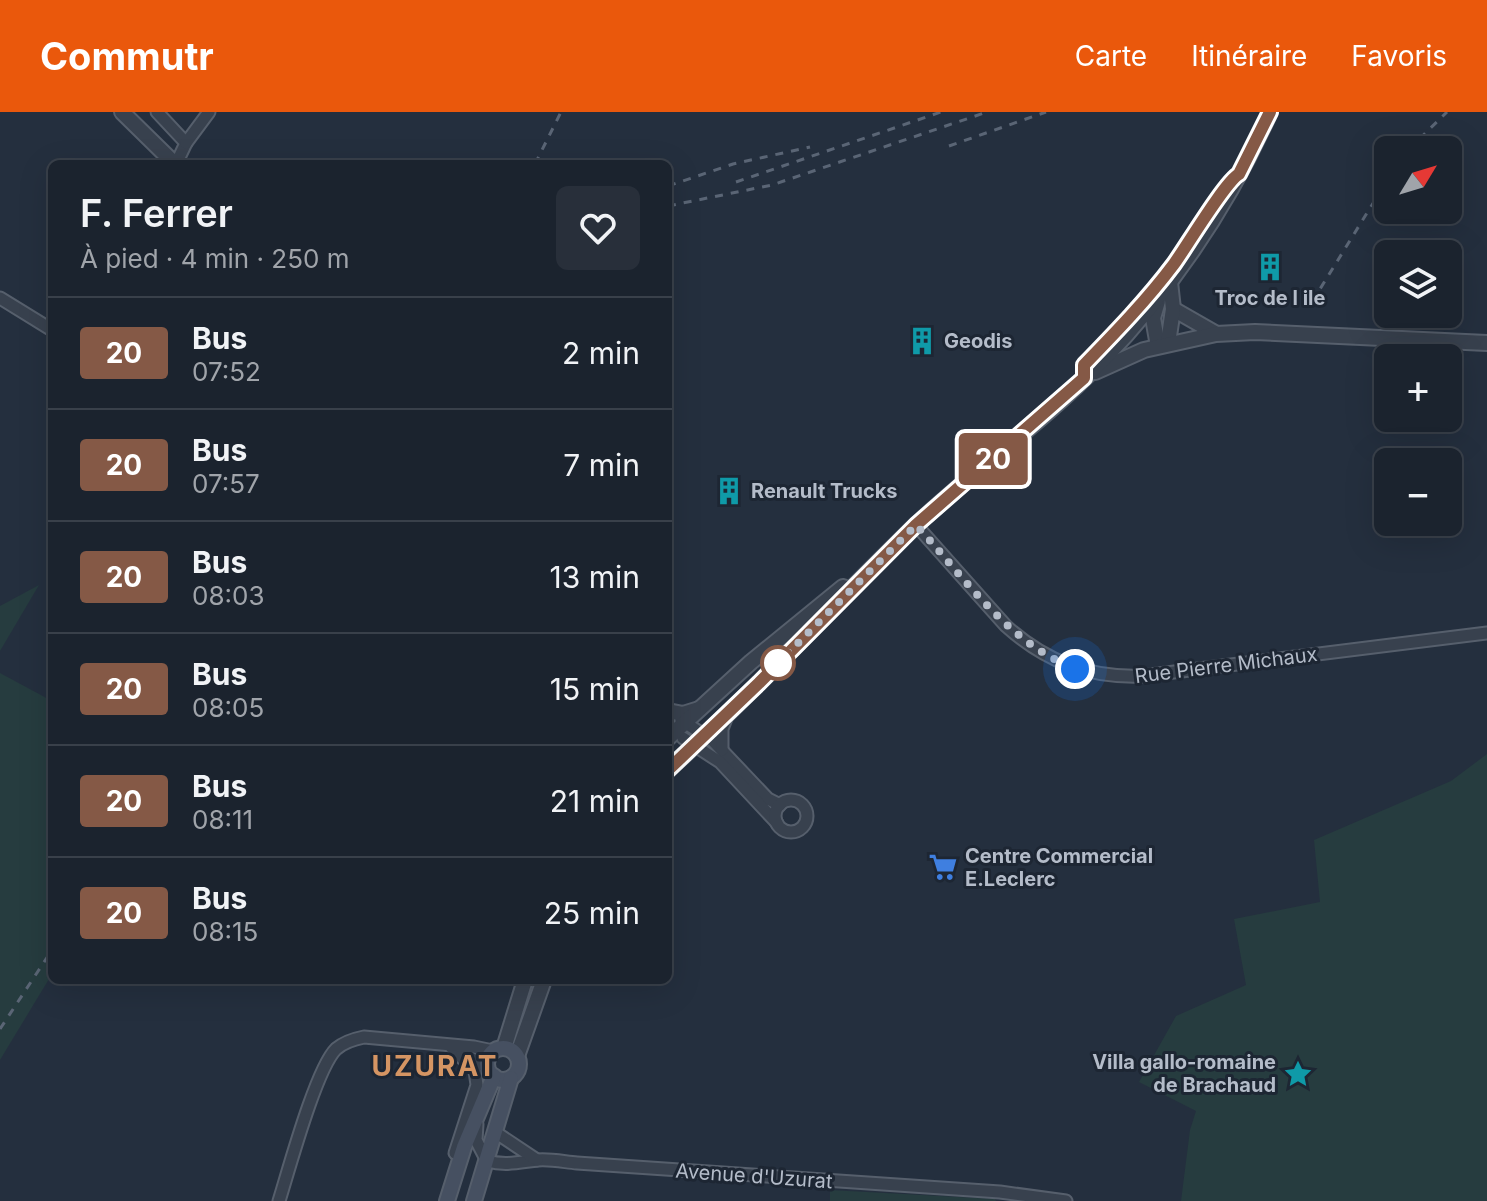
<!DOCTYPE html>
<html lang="fr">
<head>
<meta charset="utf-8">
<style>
  :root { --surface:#1b232e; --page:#282f3a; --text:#f1f3f6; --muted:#a0a4aa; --line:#39404a; --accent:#ea580c }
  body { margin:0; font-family:Inter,sans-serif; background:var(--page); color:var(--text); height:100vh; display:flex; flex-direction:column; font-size:30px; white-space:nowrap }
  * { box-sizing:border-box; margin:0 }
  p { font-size:26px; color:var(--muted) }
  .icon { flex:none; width:44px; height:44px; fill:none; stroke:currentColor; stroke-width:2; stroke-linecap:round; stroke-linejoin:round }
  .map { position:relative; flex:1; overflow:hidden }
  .sheet { position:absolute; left:48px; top:48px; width:624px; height:824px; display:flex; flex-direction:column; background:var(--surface); border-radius:12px; box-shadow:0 8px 32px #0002,0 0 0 2px var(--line) }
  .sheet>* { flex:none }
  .badge { padding:0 16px; border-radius:6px; font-size:28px; line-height:52px }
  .needle { width:52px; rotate:52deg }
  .buttons { position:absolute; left:1374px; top:24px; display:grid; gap:16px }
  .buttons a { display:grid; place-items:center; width:88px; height:88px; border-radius:12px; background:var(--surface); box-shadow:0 8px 32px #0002,0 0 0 2px var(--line); font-size:40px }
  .you { position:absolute; width:40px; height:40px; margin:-20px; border:6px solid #fff; border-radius:50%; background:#1a73e8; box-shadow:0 0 0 12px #1a73e833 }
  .map>.badge { position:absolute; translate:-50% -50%; box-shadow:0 0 0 4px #fff }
  .round { display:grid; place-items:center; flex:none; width:84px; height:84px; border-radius:12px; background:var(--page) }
  .summary { display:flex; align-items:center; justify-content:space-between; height:136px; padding:0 32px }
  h1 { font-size:38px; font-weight:600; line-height:60px }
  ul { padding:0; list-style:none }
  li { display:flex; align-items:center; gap:24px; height:112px; padding:0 32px; border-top:2px solid var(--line) }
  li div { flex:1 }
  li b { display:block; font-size:30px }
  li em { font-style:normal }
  li .badge { min-width:88px; font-weight:700; text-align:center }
  header { display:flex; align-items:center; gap:48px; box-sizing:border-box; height:112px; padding:0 40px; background:var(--accent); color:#fff }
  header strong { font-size:38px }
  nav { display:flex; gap:44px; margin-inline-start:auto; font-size:28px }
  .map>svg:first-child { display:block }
  .green { fill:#263c3f }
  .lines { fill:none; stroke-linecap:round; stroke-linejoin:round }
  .minor-casing { stroke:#565f6c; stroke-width:15 }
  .tertiary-casing { stroke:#565f6c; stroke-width:18 }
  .secondary-casing { stroke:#565f6c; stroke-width:18 }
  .minor { stroke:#38414e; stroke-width:11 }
  .tertiary { stroke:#38414e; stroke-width:14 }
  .secondary { stroke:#465061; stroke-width:14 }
  .rail { stroke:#5a6575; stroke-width:3; stroke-dasharray:8 8; stroke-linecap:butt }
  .line-casing { stroke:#fff; stroke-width:18 }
  .line { stroke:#855946; stroke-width:12 }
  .walk { stroke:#b4bcc9; stroke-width:8; stroke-dasharray:0 14.4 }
  .stop-dot { fill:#fff; stroke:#855946; stroke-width:4 }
  .labels { text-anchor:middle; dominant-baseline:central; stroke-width:6; stroke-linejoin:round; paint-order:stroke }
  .poi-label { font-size:20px; font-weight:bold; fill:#b4bcc9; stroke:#1d2633; text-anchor:start }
  .street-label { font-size:20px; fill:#b4bcc9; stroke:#1d2633 }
  .district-label { font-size:28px; font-weight:bold; letter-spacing:2px; fill:#d59563; stroke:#1d2633 }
</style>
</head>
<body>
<header>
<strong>Commutr</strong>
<nav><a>Carte</a><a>Itinéraire</a><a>Favoris</a></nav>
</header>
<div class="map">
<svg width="1487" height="1089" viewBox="0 0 1487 1089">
  <rect width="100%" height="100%" fill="#242f3e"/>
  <g class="green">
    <path d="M39,473L0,539V494Z"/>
    <path d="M0,561L52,589V862L0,948Z"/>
    <path d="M1487,642V1089H1181L1190,1018L1196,999L1139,970L1176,904L1246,873L1234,807L1320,790L1314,728L1451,669Z"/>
    <path d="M830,1078L995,1087L996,1089H830Z"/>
  </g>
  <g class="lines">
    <defs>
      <g id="minor">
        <path d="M157,0L186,31L176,52"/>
        <path d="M186,31L209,0"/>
        <path d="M0,186L52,218"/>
        <path d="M916,413L1006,514C1046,550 1089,566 1142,564L1487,521"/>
        <path d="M681,608L713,629L768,687L780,693"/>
        <path d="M683,626L720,650L777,711"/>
        <path d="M722,638V617L727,604"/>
        <circle cx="791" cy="704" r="16"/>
        <path d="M451,935L475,959L477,973L455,1041"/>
        <path d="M462,941L488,956"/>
        <path d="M477,1012L476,1028L487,1049C506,1054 520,1050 538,1048C551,1047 565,1050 577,1051L1000,1080L1066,1089"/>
        <path d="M495,1020L537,1048"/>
        <path d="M279,1089C289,1057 316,957 336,937C344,930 354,927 364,925L474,935L493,939"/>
      </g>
      <g id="tertiary">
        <path d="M122,0L175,52"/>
        <path d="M1158,189L1153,206L1158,234"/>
        <path d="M1173,197L1215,221"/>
        <path d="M1168,231L1173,197L1170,170"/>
        <path d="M1095,260L1144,238L1216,222L1255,220L1487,231"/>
        <path d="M668,599L683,602L699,597"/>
        <path d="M668,626L751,550L843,475"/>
        <path d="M668,658C754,581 831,494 914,415C974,358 1043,310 1101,250C1171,178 1229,92 1270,0"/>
        <path d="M504,936L525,868"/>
        <path d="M517,944L544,868"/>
      </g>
      <g id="secondary">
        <circle cx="503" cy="952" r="16"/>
        <path d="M447,1089L464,1035L494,964"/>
        <path d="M474,1089L511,966"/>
      </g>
    </defs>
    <use href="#minor" class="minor-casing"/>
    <use href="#tertiary" class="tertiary-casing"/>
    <use href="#secondary" class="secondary-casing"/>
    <use href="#minor" class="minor"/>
    <use href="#tertiary" class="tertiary"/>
    <use href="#secondary" class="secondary"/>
    <g class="rail">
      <path d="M949,34L1046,0"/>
      <path d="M1408,38L1447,0"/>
      <path d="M535,52L561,0"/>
      <path d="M736,70L941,0"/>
      <path d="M668,74L733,52L810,35"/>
      <path d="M668,94L772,73L987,0"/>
      <path d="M1312,190L1388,67"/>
      <path d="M0,917L52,838"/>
    </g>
  </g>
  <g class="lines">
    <defs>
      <path id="line" d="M668,658L759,571L916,413L1084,266V253C1115,221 1147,188 1174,152C1187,134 1225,70 1239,62L1270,0"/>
    </defs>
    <use href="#line" class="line-casing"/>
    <use href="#line" class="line"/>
    <path class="walk" d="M778,551L916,413C965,466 1006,529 1075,557"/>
  </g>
  <defs>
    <symbol id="building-bare" viewBox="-9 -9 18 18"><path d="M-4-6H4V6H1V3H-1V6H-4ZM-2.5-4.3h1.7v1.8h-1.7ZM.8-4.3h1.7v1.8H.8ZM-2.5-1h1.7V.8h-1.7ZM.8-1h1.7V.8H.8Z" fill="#0f9aa8" stroke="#1d2633" stroke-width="2.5" paint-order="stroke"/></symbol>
    <symbol id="supermarket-bare" viewBox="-9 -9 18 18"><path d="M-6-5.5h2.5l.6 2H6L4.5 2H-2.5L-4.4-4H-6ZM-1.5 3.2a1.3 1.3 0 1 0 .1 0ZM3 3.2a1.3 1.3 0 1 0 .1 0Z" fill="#3f7fe0" stroke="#1d2633" stroke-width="2.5" paint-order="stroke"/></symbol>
    <symbol id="sight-bare" viewBox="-9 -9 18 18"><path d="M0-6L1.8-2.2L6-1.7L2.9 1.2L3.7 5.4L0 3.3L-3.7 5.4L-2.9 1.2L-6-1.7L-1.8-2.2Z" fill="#0f9aa8" stroke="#1d2633" stroke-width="2.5" paint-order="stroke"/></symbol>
  </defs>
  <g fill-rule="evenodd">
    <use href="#building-bare" x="1250" y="135" width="40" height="40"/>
    <use href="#building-bare" x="902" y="209" width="40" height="40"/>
    <use href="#building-bare" x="709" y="359" width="40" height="40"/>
    <use href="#supermarket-bare" x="923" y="735" width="40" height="40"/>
    <use href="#sight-bare" x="1278" y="942" width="40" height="40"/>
  </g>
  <circle class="stop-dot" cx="778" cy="551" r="16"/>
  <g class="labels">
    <g class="poi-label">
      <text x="1270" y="186" text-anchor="middle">Troc de l ile</text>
      <text x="944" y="229">Geodis</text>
      <text x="751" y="379">Renault Trucks</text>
      <text x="965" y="744">Centre Commercial<tspan x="965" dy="23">E.Leclerc</tspan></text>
      <text x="1276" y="950" text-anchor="end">Villa gallo-romaine<tspan x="1276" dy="23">de Brachaud</tspan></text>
    </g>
    <g class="street-label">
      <text transform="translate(1226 553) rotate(-7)">Rue Pierre Michaux</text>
      <text transform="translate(754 1064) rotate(4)">Avenue d'Uzurat</text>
    </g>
    <g class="district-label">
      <text x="435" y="954">UZURAT</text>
    </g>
  </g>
</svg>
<div class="buttons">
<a><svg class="needle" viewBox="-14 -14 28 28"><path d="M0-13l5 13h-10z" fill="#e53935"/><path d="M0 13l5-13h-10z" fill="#a0a4aa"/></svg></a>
<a><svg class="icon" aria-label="layers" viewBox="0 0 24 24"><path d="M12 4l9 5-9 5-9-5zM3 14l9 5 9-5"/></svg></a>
<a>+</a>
<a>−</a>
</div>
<div class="you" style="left:1075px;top:557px"></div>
<b class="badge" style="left:993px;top:347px;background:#855946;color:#fff">20</b>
<section class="sheet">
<div class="summary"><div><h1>F. Ferrer</h1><p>À pied · 4 min · 250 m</p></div><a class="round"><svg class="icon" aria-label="heart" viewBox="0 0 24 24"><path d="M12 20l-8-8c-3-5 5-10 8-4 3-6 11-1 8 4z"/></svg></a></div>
<ul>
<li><span class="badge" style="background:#855946;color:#fff">20</span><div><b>Bus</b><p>07:52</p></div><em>2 min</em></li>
<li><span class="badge" style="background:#855946;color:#fff">20</span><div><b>Bus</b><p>07:57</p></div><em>7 min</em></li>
<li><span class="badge" style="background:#855946;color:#fff">20</span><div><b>Bus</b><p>08:03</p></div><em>13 min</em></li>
<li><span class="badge" style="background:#855946;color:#fff">20</span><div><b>Bus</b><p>08:05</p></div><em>15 min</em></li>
<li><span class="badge" style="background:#855946;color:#fff">20</span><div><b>Bus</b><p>08:11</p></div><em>21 min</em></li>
<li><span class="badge" style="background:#855946;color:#fff">20</span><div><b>Bus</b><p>08:15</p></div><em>25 min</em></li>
</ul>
</section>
</div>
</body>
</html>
